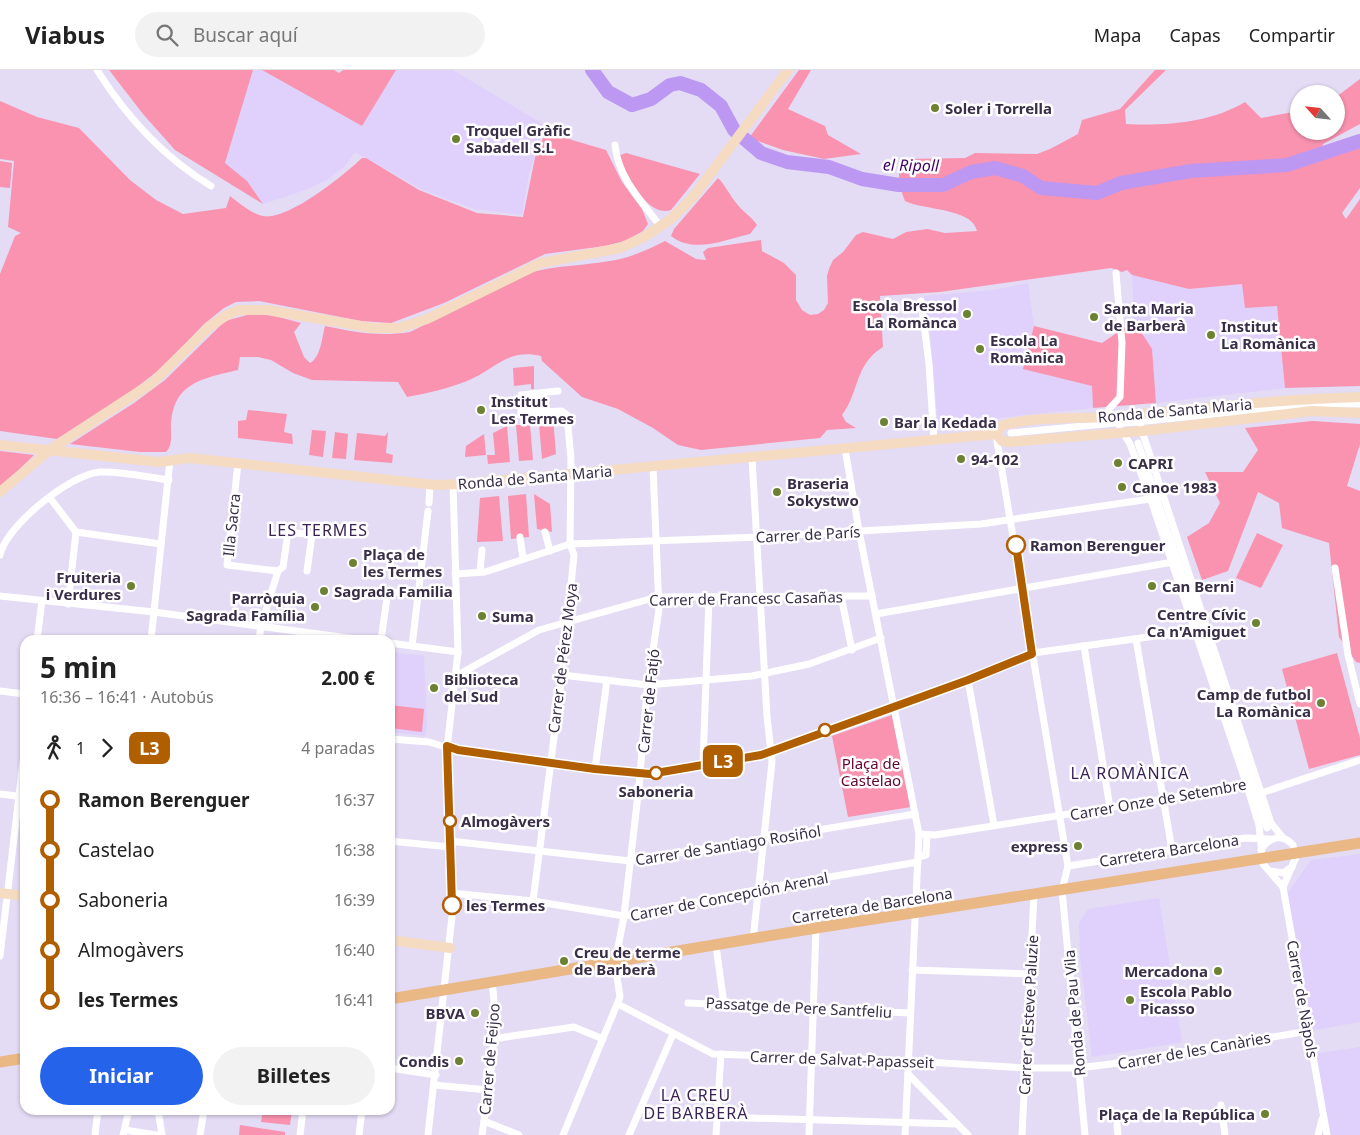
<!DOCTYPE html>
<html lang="es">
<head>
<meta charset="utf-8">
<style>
  :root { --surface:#fff; --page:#f2f2f2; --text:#222; --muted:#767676; --line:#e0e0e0; --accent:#2563eb }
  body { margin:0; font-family:"Noto Sans",sans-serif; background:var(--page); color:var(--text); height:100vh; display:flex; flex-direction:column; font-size:19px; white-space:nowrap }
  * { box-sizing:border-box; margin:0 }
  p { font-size:16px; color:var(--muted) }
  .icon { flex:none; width:28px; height:28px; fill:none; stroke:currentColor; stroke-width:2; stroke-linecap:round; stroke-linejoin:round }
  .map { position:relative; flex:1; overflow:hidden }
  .drawer { position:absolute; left:20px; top:565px; width:375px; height:480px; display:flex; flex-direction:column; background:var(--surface); border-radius:15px; box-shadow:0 1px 4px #0004 }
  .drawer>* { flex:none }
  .badge { padding:0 10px; border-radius:8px; font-size:18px; line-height:32px }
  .needle { width:32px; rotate:297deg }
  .buttons { position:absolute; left:1290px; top:15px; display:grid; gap:10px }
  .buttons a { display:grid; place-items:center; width:55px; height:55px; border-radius:50%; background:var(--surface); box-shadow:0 1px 4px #0004; font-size:25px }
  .map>.badge { position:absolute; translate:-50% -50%; box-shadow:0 0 0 2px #fff }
  .legs { display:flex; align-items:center; gap:8px; height:55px; padding:0 20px; font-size:16px }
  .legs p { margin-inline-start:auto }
  .head { display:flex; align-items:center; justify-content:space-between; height:85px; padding:0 20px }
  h1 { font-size:28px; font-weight:700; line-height:38px }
  .cta { display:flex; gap:10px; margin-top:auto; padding:10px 20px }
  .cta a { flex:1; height:58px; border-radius:30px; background:var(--accent); color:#fff; font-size:20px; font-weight:700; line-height:58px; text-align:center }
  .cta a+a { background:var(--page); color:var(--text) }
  ul { padding:0 20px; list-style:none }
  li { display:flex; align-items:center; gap:18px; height:50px; font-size:19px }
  li i { display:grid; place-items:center; width:8px; height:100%; margin:0 6px; background:currentColor }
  li i::after { content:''; width:12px; height:12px; margin:-6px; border:4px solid; border-radius:50%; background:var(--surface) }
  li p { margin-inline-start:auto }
  li:first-child i { background:linear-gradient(#0000 50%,currentColor 0) }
  li:last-child i { background:linear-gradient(currentColor 50%,#0000 0) }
  header { display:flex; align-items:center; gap:30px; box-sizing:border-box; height:70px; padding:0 25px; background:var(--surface); border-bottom:1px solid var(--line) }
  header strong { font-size:24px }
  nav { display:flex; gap:28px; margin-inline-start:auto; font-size:18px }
  .search { width:350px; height:45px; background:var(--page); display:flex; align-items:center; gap:12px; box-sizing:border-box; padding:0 18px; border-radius:28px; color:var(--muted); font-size:19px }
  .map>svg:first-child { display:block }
  .built { fill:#e0d0fc }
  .green { fill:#fa93b0 }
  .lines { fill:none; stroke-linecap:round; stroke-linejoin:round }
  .river { stroke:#bc98f2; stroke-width:14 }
  .street { stroke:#fff; stroke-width:7 }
  .secondary { stroke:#f4dbc2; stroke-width:10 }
  .primary { stroke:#e9b885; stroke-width:11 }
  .line-1-casing { stroke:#fff; stroke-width:11 }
  .line-1 { stroke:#b05f00; stroke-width:8 }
  .poi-dot { fill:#6d8132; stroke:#fff; stroke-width:2 }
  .stop-1-dot { fill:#fff; stroke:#b05f00; stroke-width:2.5 }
  .labels { text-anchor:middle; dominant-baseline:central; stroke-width:5; stroke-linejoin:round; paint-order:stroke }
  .poi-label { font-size:15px; font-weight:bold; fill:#382e48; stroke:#fff; text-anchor:start }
  .street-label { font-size:15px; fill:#382e48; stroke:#fff }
  .stop-label { font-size:15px; font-weight:bold; fill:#382e48; stroke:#fff; text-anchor:start }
  .park-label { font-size:15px; fill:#650530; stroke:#fff }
  .water-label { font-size:16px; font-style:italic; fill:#3e006d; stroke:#fff }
  .neighbourhood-label { font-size:16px; letter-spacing:1px; fill:#3a2257; stroke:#fff }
</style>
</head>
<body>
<header>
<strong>Viabus</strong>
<div class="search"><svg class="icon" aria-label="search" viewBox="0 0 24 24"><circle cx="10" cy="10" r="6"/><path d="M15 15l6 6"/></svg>Buscar aquí</div>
<nav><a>Mapa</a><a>Capas</a><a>Compartir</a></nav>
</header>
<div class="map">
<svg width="1360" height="1065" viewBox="0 0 1360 1065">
  <rect width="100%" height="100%" fill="#e4dbf5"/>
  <g class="built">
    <path d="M253,0H262L362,56L396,0H453L546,56L529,103L522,145L474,139L423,120L355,82L345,96L327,110L305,120L263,134L247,111L225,93Z"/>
    <path d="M1132,205L1189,219L1242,213L1277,235L1285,318L1156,333L1152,280L1134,251Z"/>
    <path d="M1028,213L1034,256L1024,298L1092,316L1093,338L1007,347L938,357L930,259H927L924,226L993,220Z"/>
    <path d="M390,582L424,586L427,656L425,666L390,662Z"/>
    <path d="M1360,784V952L1309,961L1285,827L1311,790Z"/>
    <path d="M1159,828L1182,972L1092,987L1080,887L1079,853L1088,839Z"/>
    <path d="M1360,977V1065H1318L1323,1041L1313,984Z"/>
  </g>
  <g class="green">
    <path d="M109,0H253L225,93L247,111L263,134L175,80L143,44Z"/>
    <path d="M262,0H334L339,3L343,0H396L362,56Z"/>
    <path d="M799,0H811L788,39L825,56L828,65L861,84L824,89L783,80L749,68Z"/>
    <path d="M1155,0H1166L1125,40L1126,54C1166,56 1210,53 1245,32L1261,48L1299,41V61H1336V27L1360,9V54L1323,74L1320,87L1360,74V118L1342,143L1346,149L1360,129V316L1285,318L1277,236L1245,238L1242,214L1189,219L1132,205L1127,200L1122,202L1111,198L940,222L880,226L883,277C854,295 860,321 842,345L846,352L856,358L827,360L820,368L701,380L678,375L653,358L618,339L582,327L542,291L541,286C507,278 493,301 467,311C447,319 428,323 407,327L398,312L312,310L293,303L271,290L258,287H240L238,300C199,309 171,314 171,360C171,368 172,376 166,382H140L70,374L134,333L165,310L225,251L251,244L271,245L301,253L294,262L304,287L310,293C321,287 322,267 325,256C354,262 380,267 410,262L529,203C555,195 583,196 610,191C630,188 647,180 665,171L696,189L706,190L703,182L708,178L761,170L762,181L784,193L796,205V230L802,240L810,245L818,244L824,240L828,233L827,206L829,199L833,190L843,182L856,165L863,162L893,169L906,162L927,159L945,163L977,161C973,138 922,140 905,131L899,115V91L904,89L965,88L975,83L1037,84L1050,79L1078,64L1082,50L1120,39Z"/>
    <path d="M0,31L37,47L79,58L130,110L156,130L183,144L226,138L230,126C239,133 252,144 263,146C288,151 344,105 362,88H366L419,120L477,143L523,147L536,83L548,58L572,70L606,80L622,112L642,139L648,154L643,161L625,171L605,176L545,184L444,233L391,253L361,251L259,231L236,232L224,238L204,254L163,297L133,320L57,369L0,361V204L15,166L21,163L8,157L14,91L0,89Z"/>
    <path d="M626,83L700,104L671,140C646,148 627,103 618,86Z"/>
    <path d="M0,91L12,93L10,118L0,117Z"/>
    <path d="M718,108C726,116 730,126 737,134C743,142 751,146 757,155L750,164C724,170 694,184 671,166L674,159Z"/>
    <path d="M1134,251L1152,279L1156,333L1093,338L1092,316L1023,299L1034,256L1102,273Z"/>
    <path d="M534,296V319H531V314L514,316L513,298Z"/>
    <path d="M248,340L287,344L284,362L292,364L293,374L238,368V351L246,350Z"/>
    <path d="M553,348L556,384L542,389L539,354Z"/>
    <path d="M1312,351L1360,354V374L1347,416L1360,421V593L1356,592L1339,567L1329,473L1282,458L1279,433L1258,422L1228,501L1202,510L1187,467L1209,453L1220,433L1205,402H1243L1258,380L1245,358Z"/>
    <path d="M516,355H530L533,390L519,391Z"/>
    <path d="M507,356L510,392L488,394L487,385H495L493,363Z"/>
    <path d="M312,360L326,361L323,387L309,385Z"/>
    <path d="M335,362L348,364L346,389L332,388Z"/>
    <path d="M388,362L386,383L393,385L392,393L354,390L357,363L385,366Z"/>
    <path d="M484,364L486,385L465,387L466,376Z"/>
    <path d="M0,381L34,385L0,418Z"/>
    <path d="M526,424L529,467L511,469L508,426Z"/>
    <path d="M534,424L550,434L552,462L537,459Z"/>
    <path d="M499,426L503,471L477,472L480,428Z"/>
    <path d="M1257,463L1283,475L1261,518L1236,508Z"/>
    <path d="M1337,583L1360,668V685L1309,699L1282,599Z"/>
    <path d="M390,635L424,639L422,662L390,658Z"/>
    <path d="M892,645L911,737L848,747L832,666Z"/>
    <path d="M263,1040H292L290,1055L261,1052Z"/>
    <path d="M240,1055L285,1062V1065H239Z"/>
  </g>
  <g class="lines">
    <path class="river" d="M592,0L608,22L632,35L651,29L670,15L680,13L701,20L721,36L734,60L761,83L787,92L829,97L862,109L899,115H943L971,102L995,98L1023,106L1041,118L1097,123L1121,113L1191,101L1287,95L1360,71"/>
    <g class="street">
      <path d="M97,0C127,48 163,87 211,116"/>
      <path d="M615,75C618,108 642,132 661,157"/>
      <path d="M921,231L929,294L934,371"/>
      <path d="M1109,339L1120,327L1122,273L1116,203"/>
      <path d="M1139,343L1142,361L1271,753L1283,768"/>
      <path d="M1118,346L1120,358L1130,374L1151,430L1246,713L1259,755L1263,794L1283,817L1327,1065"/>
      <path d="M1146,351L1313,334H1360"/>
      <path d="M1123,353L1139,352"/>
      <path d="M1011,363L1115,353"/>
      <path d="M996,365L1068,796L1062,820L1085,1065"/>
      <path d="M1138,373L1267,758"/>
      <path d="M845,379L859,461L919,764L905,1065"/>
      <path d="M752,388L767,646L772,692L753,870"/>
      <path d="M238,393L227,495L278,501"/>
      <path d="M50,428L76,462L68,534"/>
      <path d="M429,433L430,414"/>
      <path d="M76,462L161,474"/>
      <path d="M545,462L550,481"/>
      <path d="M520,467L523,488"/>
      <path d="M0,485C6,456 70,404 100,402C122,401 146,407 169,410"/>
      <path d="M1335,498L1348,585L1360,634"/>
      <path d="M480,502L482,480"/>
      <path d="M455,504L485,502L570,474L759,467L981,454L1163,427"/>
      <path d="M0,526L154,542L363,570"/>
      <path d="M841,526L852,580"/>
      <path d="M876,544L1173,492"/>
      <path d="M1136,569L1172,780"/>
      <path d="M37,570L42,531"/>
      <path d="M151,570L170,390"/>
      <path d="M259,570L261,556L278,501L283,497L288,462L312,465L307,501"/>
      <path d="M381,570L388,521L418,525"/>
      <path d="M390,573L458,582"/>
      <path d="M412,576L428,441"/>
      <path d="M1084,576L1110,738"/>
      <path d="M562,605L648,615L752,606L809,594L881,568"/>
      <path d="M456,606L539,560L657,527L872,526"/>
      <path d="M968,610L994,755"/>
      <path d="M0,621L25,624"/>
      <path d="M390,669L429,672L459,681L595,699L650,704L761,685L968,610L1033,583L1206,559"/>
      <path d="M703,694L709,527"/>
      <path d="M595,699L607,610"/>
      <path d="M1261,723L1360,690"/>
      <path d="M0,724L25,727"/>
      <path d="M919,764L935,765L1158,730L1249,713"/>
      <path d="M390,771L450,777"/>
      <path d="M450,771L630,791L915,744"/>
      <path d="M1261,780C1269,767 1282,763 1293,775L1296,787L1283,817"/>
      <path d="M918,787L926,785L927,765"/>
      <path d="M1068,796L1245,768L1270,769"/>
      <path d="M1270,801L1283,803L1292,797"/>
      <path d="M451,823L533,831L624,846L765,818L918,792"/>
      <path d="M533,831L562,605L574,485L570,474L571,389L567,345L562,341L521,343V325L558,321"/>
      <path d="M716,876L724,934"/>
      <path d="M0,886L25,675"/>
      <path d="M912,900L1030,904"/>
      <path d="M688,933L910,943"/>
      <path d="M618,934L713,984L910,991L1025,998H1078L1111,994L1309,961"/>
      <path d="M492,969L574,957L603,969"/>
      <path d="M390,998L436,1005"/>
      <path d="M908,1004L968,1065"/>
      <path d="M434,1015L488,1020"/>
      <path d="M1221,1035L1225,1065"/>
      <path d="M158,1040L162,1065"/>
      <path d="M716,1047L956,1054"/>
      <path d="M484,1051L519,1065"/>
      <path d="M1117,1055L1118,1065"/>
      <path d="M125,1060L156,1065"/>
      <path d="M95,1065L98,1040"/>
      <path d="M123,1065L129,1040"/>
      <path d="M200,1065L204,1040"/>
      <path d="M300,1065L303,1040"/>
      <path d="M359,1065L362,1040"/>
      <path d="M428,1065L452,846L451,757L446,687L458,582L453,414"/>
      <path d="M482,1065C489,1018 499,959 492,912"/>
      <path d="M563,1065L620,927L615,893L624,846L639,716L647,621L659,539L653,397"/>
      <path d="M629,1065L673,964"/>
      <path d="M716,1065L721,984"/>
      <path d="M809,1065L816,858"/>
      <path d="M1022,1065L1034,824"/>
      <path d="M1318,1065L1322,1049"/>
    </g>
    <g class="secondary">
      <path d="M996,364L1001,356C1035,345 1081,350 1118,346C1199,339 1279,329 1360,327"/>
      <path d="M996,364L1002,371L1011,372L1142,361L1312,341L1360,343"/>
      <path d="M0,375L159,392L190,388L435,415L462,414L996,364"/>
      <path d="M0,422L51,379L152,313L209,257L227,245L238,240H267L373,258H399L427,249L541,193L620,178L644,167L671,149L693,127L788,0"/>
      <path d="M0,823L25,826"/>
      <path d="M390,870L450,878"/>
    </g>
    <g class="primary">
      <path d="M390,929L816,858L1360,773"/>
      <path d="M0,992L25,988"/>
    </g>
  </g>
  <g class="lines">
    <defs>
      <path id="line-1" d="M452,835L447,676L458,680L595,699L650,704L761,685L968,610L1032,584L1016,475"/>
    </defs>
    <use href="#line-1" class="line-1-casing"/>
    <use href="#line-1" class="line-1"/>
  </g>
  <g class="poi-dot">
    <circle cx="935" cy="38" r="5"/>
    <circle cx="456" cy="69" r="5"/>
    <circle cx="967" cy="244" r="5"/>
    <circle cx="1094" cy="247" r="5"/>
    <circle cx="1211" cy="265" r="5"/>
    <circle cx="980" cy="279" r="5"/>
    <circle cx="481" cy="340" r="5"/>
    <circle cx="884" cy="352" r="5"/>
    <circle cx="961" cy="389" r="5"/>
    <circle cx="1118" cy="393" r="5"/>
    <circle cx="1122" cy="417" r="5"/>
    <circle cx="777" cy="422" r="5"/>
    <circle cx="353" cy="493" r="5"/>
    <circle cx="131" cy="516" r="5"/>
    <circle cx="1152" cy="516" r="5"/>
    <circle cx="324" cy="521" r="5"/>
    <circle cx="315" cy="537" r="5"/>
    <circle cx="482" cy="546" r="5"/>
    <circle cx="1256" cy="553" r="5"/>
    <circle cx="434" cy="618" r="5"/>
    <circle cx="1321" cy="633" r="5"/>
    <circle cx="1078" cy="776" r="5"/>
    <circle cx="564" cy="891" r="5"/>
    <circle cx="1218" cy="901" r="5"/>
    <circle cx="1130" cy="930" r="5"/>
    <circle cx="475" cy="943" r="5"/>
    <circle cx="459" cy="991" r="5"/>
    <circle cx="1265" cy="1044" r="5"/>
  </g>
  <g class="stop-1-dot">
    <circle cx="1016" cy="475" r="9"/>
    <circle cx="825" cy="660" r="6"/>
    <circle cx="656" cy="703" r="6"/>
    <circle cx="450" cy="751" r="6"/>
    <circle cx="452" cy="835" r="9"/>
  </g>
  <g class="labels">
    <g class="poi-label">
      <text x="945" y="38">Soler i Torrella</text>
      <text x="466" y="60">Troquel Gràfic<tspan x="466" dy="17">Sabadell S.L</tspan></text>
      <text x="957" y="235" text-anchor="end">Escola Bressol<tspan x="957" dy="17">La Romànca</tspan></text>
      <text x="1104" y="238">Santa Maria<tspan x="1104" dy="17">de Barberà</tspan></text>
      <text x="1221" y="256">Institut<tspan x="1221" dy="17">La Romànica</tspan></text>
      <text x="990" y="270">Escola La<tspan x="990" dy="17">Romànica</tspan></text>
      <text x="491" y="331">Institut<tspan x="491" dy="17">Les Termes</tspan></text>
      <text x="894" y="352">Bar la Kedada</text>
      <text x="971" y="389">94-102</text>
      <text x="1128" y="393">CAPRI</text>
      <text x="787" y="413">Braseria<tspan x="787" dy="17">Sokystwo</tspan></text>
      <text x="1132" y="417">Canoe 1983</text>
      <text x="363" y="484">Plaça de<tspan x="363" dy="17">les Termes</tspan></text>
      <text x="121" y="507" text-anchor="end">Fruiteria<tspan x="121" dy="17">i Verdures</tspan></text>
      <text x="1162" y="516">Can Berni</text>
      <text x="334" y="521">Sagrada Familia</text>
      <text x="305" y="528" text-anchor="end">Parròquia<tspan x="305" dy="17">Sagrada Família</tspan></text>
      <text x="1246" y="544" text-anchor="end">Centre Cívic<tspan x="1246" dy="17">Ca n'Amiguet</tspan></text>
      <text x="492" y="546">Suma</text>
      <text x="444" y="609">Biblioteca<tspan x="444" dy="17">del Sud</tspan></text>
      <text x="1311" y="624" text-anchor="end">Camp de futbol<tspan x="1311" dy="17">La Romànica</tspan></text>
      <text x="1068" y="776" text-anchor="end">express</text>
      <text x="574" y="882">Creu de terme<tspan x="574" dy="17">de Barberà</tspan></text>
      <text x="1208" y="901" text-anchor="end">Mercadona</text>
      <text x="1140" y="921">Escola Pablo<tspan x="1140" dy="17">Picasso</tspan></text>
      <text x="465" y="943" text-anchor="end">BBVA</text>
      <text x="449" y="991" text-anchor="end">Condis</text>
      <text x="1255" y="1044" text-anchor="end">Plaça de la República</text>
    </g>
    <g class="street-label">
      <text transform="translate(1175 340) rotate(-5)">Ronda de Santa Maria</text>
      <text transform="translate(535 407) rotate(-5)">Ronda de Santa Maria</text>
      <text transform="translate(231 455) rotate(-84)">Illa Sacra</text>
      <text transform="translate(808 464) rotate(-3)">Carrer de París</text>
      <text transform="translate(746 528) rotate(-1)">Carrer de Francesc Casañas</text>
      <text transform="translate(562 588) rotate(-83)">Carrer de Pérez Moya</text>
      <text transform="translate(648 631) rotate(-84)">Carrer de Fatjó</text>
      <text transform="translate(1158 729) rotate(-10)">Carrer Onze de Setembre</text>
      <text transform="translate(728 775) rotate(-9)">Carrer de Santiago Rosiñol</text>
      <text transform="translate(1169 780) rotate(-9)">Carretera Barcelona</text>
      <text transform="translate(729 826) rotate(-11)">Carrer de Concepción Arenal</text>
      <text transform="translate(872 835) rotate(-9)">Carretera de Barcelona</text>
      <text transform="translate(1303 929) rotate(80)">Carrer de Nàpols</text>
      <text transform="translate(799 937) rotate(3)">Passatge de Pere Santfeliu</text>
      <text transform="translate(1074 943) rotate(-95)">Ronda de Pau Vila</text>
      <text transform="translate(1028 945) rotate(-87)">Carrer d'Esteve Paluzie</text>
      <text transform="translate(1194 980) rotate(-10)">Carrer de les Canàries</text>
      <text transform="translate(489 989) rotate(-85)">Carrer de Feijoo</text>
      <text transform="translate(842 989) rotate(2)">Carrer de Salvat-Papasseit</text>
    </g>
    <g class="stop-label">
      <text x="1030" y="475">Ramon Berenguer</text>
      <text x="656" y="721" text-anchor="middle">Saboneria</text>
      <text x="461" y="751">Almogàvers</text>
      <text x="466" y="835">les Termes</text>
    </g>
    <g class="park-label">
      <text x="871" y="693">Plaça de<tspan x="871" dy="17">Castelao</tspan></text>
    </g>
    <g class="water-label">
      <text transform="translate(911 95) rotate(1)">el Ripoll</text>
    </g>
    <g class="neighbourhood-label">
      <text x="318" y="460">LES TERMES</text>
      <text x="1130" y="703">LA ROMÀNICA</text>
      <text x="696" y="1025">LA CREU<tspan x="696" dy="18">DE BARBERÀ</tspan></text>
    </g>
  </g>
</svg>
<div class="buttons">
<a><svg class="needle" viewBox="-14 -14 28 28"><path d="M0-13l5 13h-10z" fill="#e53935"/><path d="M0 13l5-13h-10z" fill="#767676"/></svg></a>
</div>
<b class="badge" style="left:723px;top:691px;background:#b05f00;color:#fff">L3</b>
<section class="drawer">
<div class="head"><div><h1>5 min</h1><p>16:36 – 16:41 · Autobús</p></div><b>2.00 €</b></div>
<div class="legs"><svg class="icon" aria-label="walk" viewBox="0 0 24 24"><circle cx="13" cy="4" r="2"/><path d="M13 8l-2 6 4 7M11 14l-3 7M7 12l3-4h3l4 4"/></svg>1<svg class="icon" aria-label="forward" viewBox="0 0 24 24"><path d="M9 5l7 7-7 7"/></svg><b class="badge" style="background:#b05f00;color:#fff">L3</b><p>4 paradas</p></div>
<ul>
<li><i style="color:#b05f00"></i><b>Ramon Berenguer</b><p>16:37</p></li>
<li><i style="color:#b05f00"></i><span>Castelao</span><p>16:38</p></li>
<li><i style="color:#b05f00"></i><span>Saboneria</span><p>16:39</p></li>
<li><i style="color:#b05f00"></i><span>Almogàvers</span><p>16:40</p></li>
<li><i style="color:#b05f00"></i><b>les Termes</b><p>16:41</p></li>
</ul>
<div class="cta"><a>Iniciar</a><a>Billetes</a></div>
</section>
</div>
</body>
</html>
